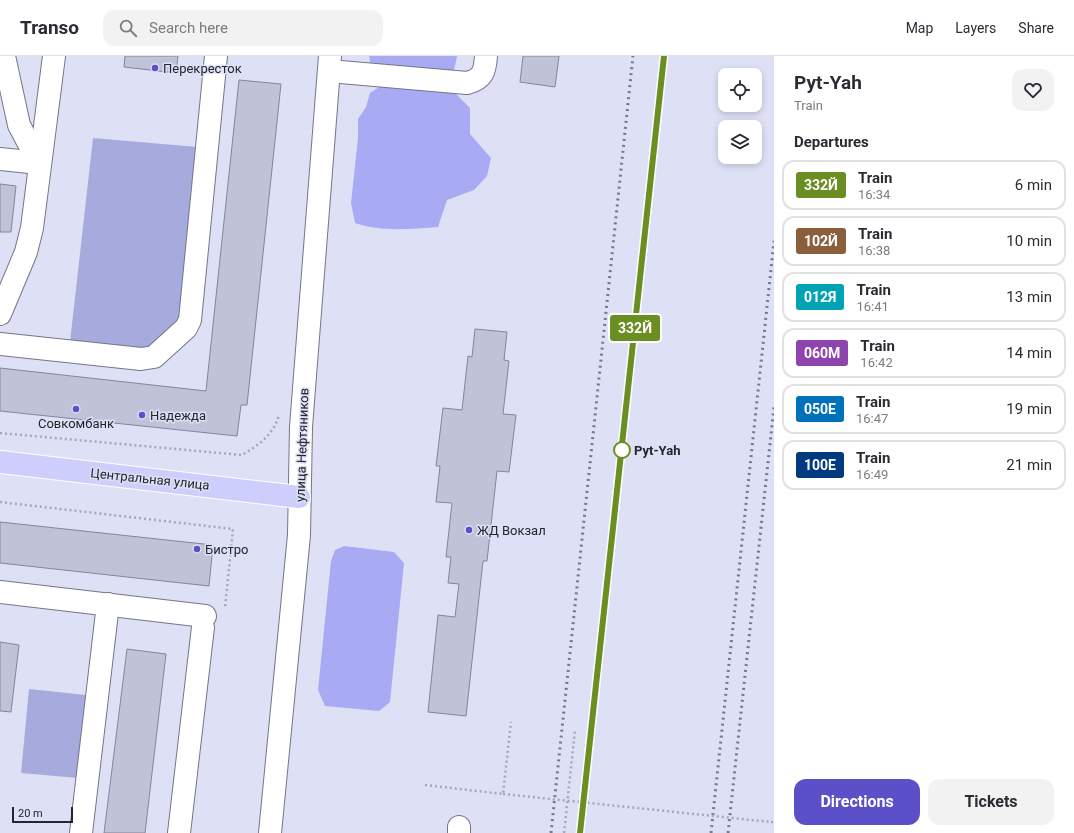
<!DOCTYPE html>
<html lang="en">
<head>
<meta charset="utf-8">
<style>
  :root { --surface:#fff; --page:#f2f2f3; --text:#2b2b33; --muted:#7c7c81; --line:#e1e1e2; --accent:#5b50c8 }
  body { margin:0; font-family:Roboto,sans-serif; background:var(--page); color:var(--text); height:100vh; display:flex; flex-direction:column; font-size:15px; white-space:nowrap }
  * { box-sizing:border-box; margin:0 }
  p { font-size:13px; color:var(--muted) }
  .icon { flex:none; width:22px; height:22px; fill:none; stroke:currentColor; stroke-width:2; stroke-linecap:round; stroke-linejoin:round }
  .map { position:relative; flex:1; overflow:hidden }
  .side { display:flex; flex-direction:column; background:var(--surface); width:300px }
  .side>* { flex:none }
  .badge { padding:0 8px; border-radius:3px; font-size:14px; line-height:26px }
  .tools { position:absolute; left:718px; top:12px; display:grid; gap:8px }
  .tools a { display:grid; place-items:center; width:44px; height:44px; border-radius:8px; background:var(--surface); box-shadow:0 2px 6px #0003; font-size:20px }
  .scale { position:absolute; left:12px; bottom:10px; width:61px; box-sizing:border-box; padding-left:4px; border:2px solid #23242c; border-top:0; font-size:11px; line-height:14px; white-space:nowrap; color:#23242c; -webkit-text-stroke:3px #dee0f6; paint-order:stroke }
  .map>.badge { position:absolute; translate:-50% -50%; box-shadow:0 0 0 2px #fff }
  h2 { padding:0 20px; font-size:15px; line-height:36px }
  .round { display:grid; place-items:center; flex:none; width:42px; height:42px; border-radius:12px; background:var(--page) }
  .headline { display:flex; align-items:center; justify-content:space-between; height:68px; padding:0 20px }
  h1 { font-size:19px; font-weight:700; line-height:30px }
  .button { display:flex; gap:8px; margin-top:auto; padding:8px 20px }
  .button a { flex:1; height:46px; border-radius:12px; background:var(--accent); color:#fff; font-size:16px; font-weight:700; line-height:46px; text-align:center }
  .button a+a { background:var(--page); color:var(--text) }
  ul { padding:0; list-style:none }
  li { display:flex; align-items:center; gap:12px; height:50px; margin:0 8px 6px; padding:0 12px; border:2px solid var(--line); border-radius:12px }
  li div { flex:1 }
  li b { display:block; font-size:15px }
  li em { font-style:normal }
  li .badge { min-width:44px; font-weight:700; text-align:center }
  header { display:flex; align-items:center; gap:24px; box-sizing:border-box; height:56px; padding:0 20px; background:var(--surface); border-bottom:1px solid var(--line) }
  header strong { font-size:19px }
  nav { display:flex; gap:22px; margin-inline-start:auto; font-size:14px }
  .search { width:280px; height:36px; background:var(--page); display:flex; align-items:center; gap:10px; box-sizing:border-box; padding:0 14px; border-radius:12px; color:var(--muted); font-size:15px }
  main { display:flex; flex:1; min-height:0 }
  .map>svg:first-child { display:block }
  .green { fill:#a7aadc }
  .forest { fill:#a8aaf4 }
  .building { fill:#c0c2d8; stroke:#848599 }
  .lines { fill:none; stroke-linecap:round; stroke-linejoin:round }
  .minor-casing { stroke:#747589; stroke-width:24 }
  .major-casing { stroke:#fff; stroke-width:24 }
  .path { stroke:#a5a6b8; stroke-width:2.5; stroke-dasharray:2 3; stroke-linecap:butt }
  .minor { stroke:#fff; stroke-width:22 }
  .major { stroke:#cdcefc; stroke-width:22 }
  .rail { stroke:#767886; stroke-width:3; stroke-dasharray:2 4; stroke-linecap:butt }
  .path-bridge { stroke:#a5a6b8; stroke-width:2.5; stroke-dasharray:2 3; stroke-linecap:butt }
  .line-casing { stroke:#fff; stroke-width:9 }
  .line { stroke:#6b8e23; stroke-width:6 }
  .poi-dot { fill:#5b50c8; stroke:#dee0f6; stroke-width:1.5 }
  .stop-dot { fill:#fff; stroke:#6b8e23; stroke-width:2 }
  .labels { text-anchor:middle; dominant-baseline:central; stroke-width:3; stroke-linejoin:round; paint-order:stroke }
  .poi-label { font-size:13px; fill:#23242c; stroke:#dee0f6; text-anchor:start }
  .street-label { font-size:13px; fill:#23242c; stroke:#dee0f6 }
  .stop-label { font-size:13px; font-weight:bold; fill:#23242c; stroke:#dee0f6; text-anchor:start }
</style>
</head>
<body>
<header>
<strong>Transo</strong>
<div class="search"><svg class="icon" aria-label="search" viewBox="0 0 24 24"><circle cx="10" cy="10" r="6"/><path d="M15 15l6 6"/></svg>Search here</div>
<nav><a>Map</a><a>Layers</a><a>Share</a></nav>
</header>
<main>
<div class="map">
<svg width="774" height="777" viewBox="0 0 774 777">
  <rect width="100%" height="100%" fill="#dee0f6"/>
  <g class="green">
    <path d="M93,82L197,91L181,263L147,293L70,286Z"/>
    <path d="M29,633L86,639L78,722L21,717Z"/>
  </g>
  <g class="forest">
    <path d="M369,0H457L453,19L371,12Z"/>
    <path d="M379,31L447,35L456,38L470,52V78L491,102L487,120L474,134L447,144L438,171C412,173 380,176 355,167L351,147L358,82V63L366,51L370,37Z"/>
    <path d="M344,490L394,496L404,507L390,646L379,655L325,650L318,634L331,505L335,494Z"/>
  </g>
  <g class="building">
    <path d="M125,0H178L176,17L124,11Z"/>
    <path d="M523,0H559L555,31L520,26Z"/>
    <path d="M239,24L281,28L247,349H241L237,380L0,355V312L206,335Z"/>
    <path d="M0,128L16,130L11,176H0Z"/>
    <path d="M475,273L507,276L504,304L509,305L503,358L516,359L509,416L497,415L487,505H483L466,660L428,656L438,559L455,561L459,528L448,527L451,501H446L452,447L436,446L440,410H436L443,352L462,354L468,300L472,301Z"/>
    <path d="M0,466L213,489L209,530L0,507Z"/>
    <path d="M0,586L19,589L11,656L0,655Z"/>
    <path d="M127,593L166,598L145,777H104Z"/>
  </g>
  <g class="lines">
    <defs>
      <g id="minor">
        <path d="M4,0L19,69L39,107"/>
        <path d="M329,15L467,27C483,23 485,15 486,0"/>
        <path d="M0,103L39,107"/>
        <path d="M0,258L26,196L32,172L54,0"/>
        <path d="M0,288L141,303L154,301L186,272L190,264L216,0"/>
        <path d="M0,536L205,560"/>
        <path d="M81,777L108,548"/>
        <path d="M179,777L203,571"/>
        <path d="M270,777L299,479L301,371L330,0"/>
        <path d="M459,777V771"/>
      </g>
      <path id="major" d="M0,406L299,441"/>
    </defs>
    <use href="#minor" class="minor-casing"/>
    <use href="#major" class="major-casing"/>
    <g class="path">
      <path d="M0,377L242,399C258,390 274,378 279,359"/>
      <path d="M0,446L233,473L225,552"/>
      <path d="M425,729L503,738L511,666"/>
      <path d="M771,766H774"/>
      <path d="M564,777L575,674"/>
    </g>
    <use href="#minor" class="minor"/>
    <use href="#major" class="major"/>
    <g class="rail">
      <path d="M551,777L633,0"/>
      <path d="M580,777L664,0"/>
      <path d="M711,777L774,185"/>
      <path d="M728,777L774,351"/>
    </g>
    <path class="path-bridge" d="M503,738L771,766"/>
  </g>
  <g class="lines">
    <defs>
      <path id="line" d="M580,777L664,0"/>
    </defs>
    <use href="#line" class="line-casing"/>
    <use href="#line" class="line"/>
  </g>
  <g class="poi-dot">
    <circle cx="155" cy="12" r="4"/>
    <circle cx="76" cy="353" r="4"/>
    <circle cx="142" cy="359" r="4"/>
    <circle cx="469" cy="474" r="4"/>
    <circle cx="197" cy="493" r="4"/>
  </g>
  <circle class="stop-dot" cx="622" cy="394" r="8"/>
  <g class="labels">
    <g class="poi-label">
      <text x="163" y="12">Перекресток</text>
      <text x="150" y="359">Надежда</text>
      <text x="76" y="367" text-anchor="middle">Совкомбанк</text>
      <text x="477" y="474">ЖД Вокзал</text>
      <text x="205" y="493">Бистро</text>
    </g>
    <g class="street-label">
      <text transform="translate(302 389) rotate(-88)">улица Нефтяников</text>
      <text transform="translate(150 423) rotate(6)">Центральная улица</text>
    </g>
    <g class="stop-label">
      <text x="634" y="394">Pyt-Yah</text>
    </g>
  </g>
</svg>
<div class="tools">
<a><svg class="icon" aria-label="locate" viewBox="0 0 24 24"><circle cx="12" cy="12" r="6"/><path d="M12 2v4M12 18v4M2 12h4M18 12h4"/></svg></a>
<a><svg class="icon" aria-label="layers" viewBox="0 0 24 24"><path d="M12 4l9 5-9 5-9-5zM3 14l9 5 9-5"/></svg></a>
</div>
<div class="scale">20 m</div>
<b class="badge" style="left:635px;top:272px;background:#6b8e23;color:#fff">332Й</b>
</div>
<section class="side">
<div class="headline"><div><h1>Pyt-Yah</h1><p>Train</p></div><a class="round"><svg class="icon" aria-label="heart" viewBox="0 0 24 24"><path d="M12 20l-8-8c-3-5 5-10 8-4 3-6 11-1 8 4z"/></svg></a></div>
<h2>Departures</h2>
<ul>
<li><span class="badge" style="background:#6b8e23;color:#fff">332Й</span><div><b>Train</b><p>16:34</p></div><em>6 min</em></li>
<li><span class="badge" style="background:#8b5e3c;color:#fff">102Й</span><div><b>Train</b><p>16:38</p></div><em>10 min</em></li>
<li><span class="badge" style="background:#00a3b4;color:#fff">012Я</span><div><b>Train</b><p>16:41</p></div><em>13 min</em></li>
<li><span class="badge" style="background:#8e44ad;color:#fff">060М</span><div><b>Train</b><p>16:42</p></div><em>14 min</em></li>
<li><span class="badge" style="background:#0072bc;color:#fff">050Е</span><div><b>Train</b><p>16:47</p></div><em>19 min</em></li>
<li><span class="badge" style="background:#003b80;color:#fff">100Е</span><div><b>Train</b><p>16:49</p></div><em>21 min</em></li>
</ul>
<div class="button"><a>Directions</a><a>Tickets</a></div>
</section>
</main>
</body>
</html>
